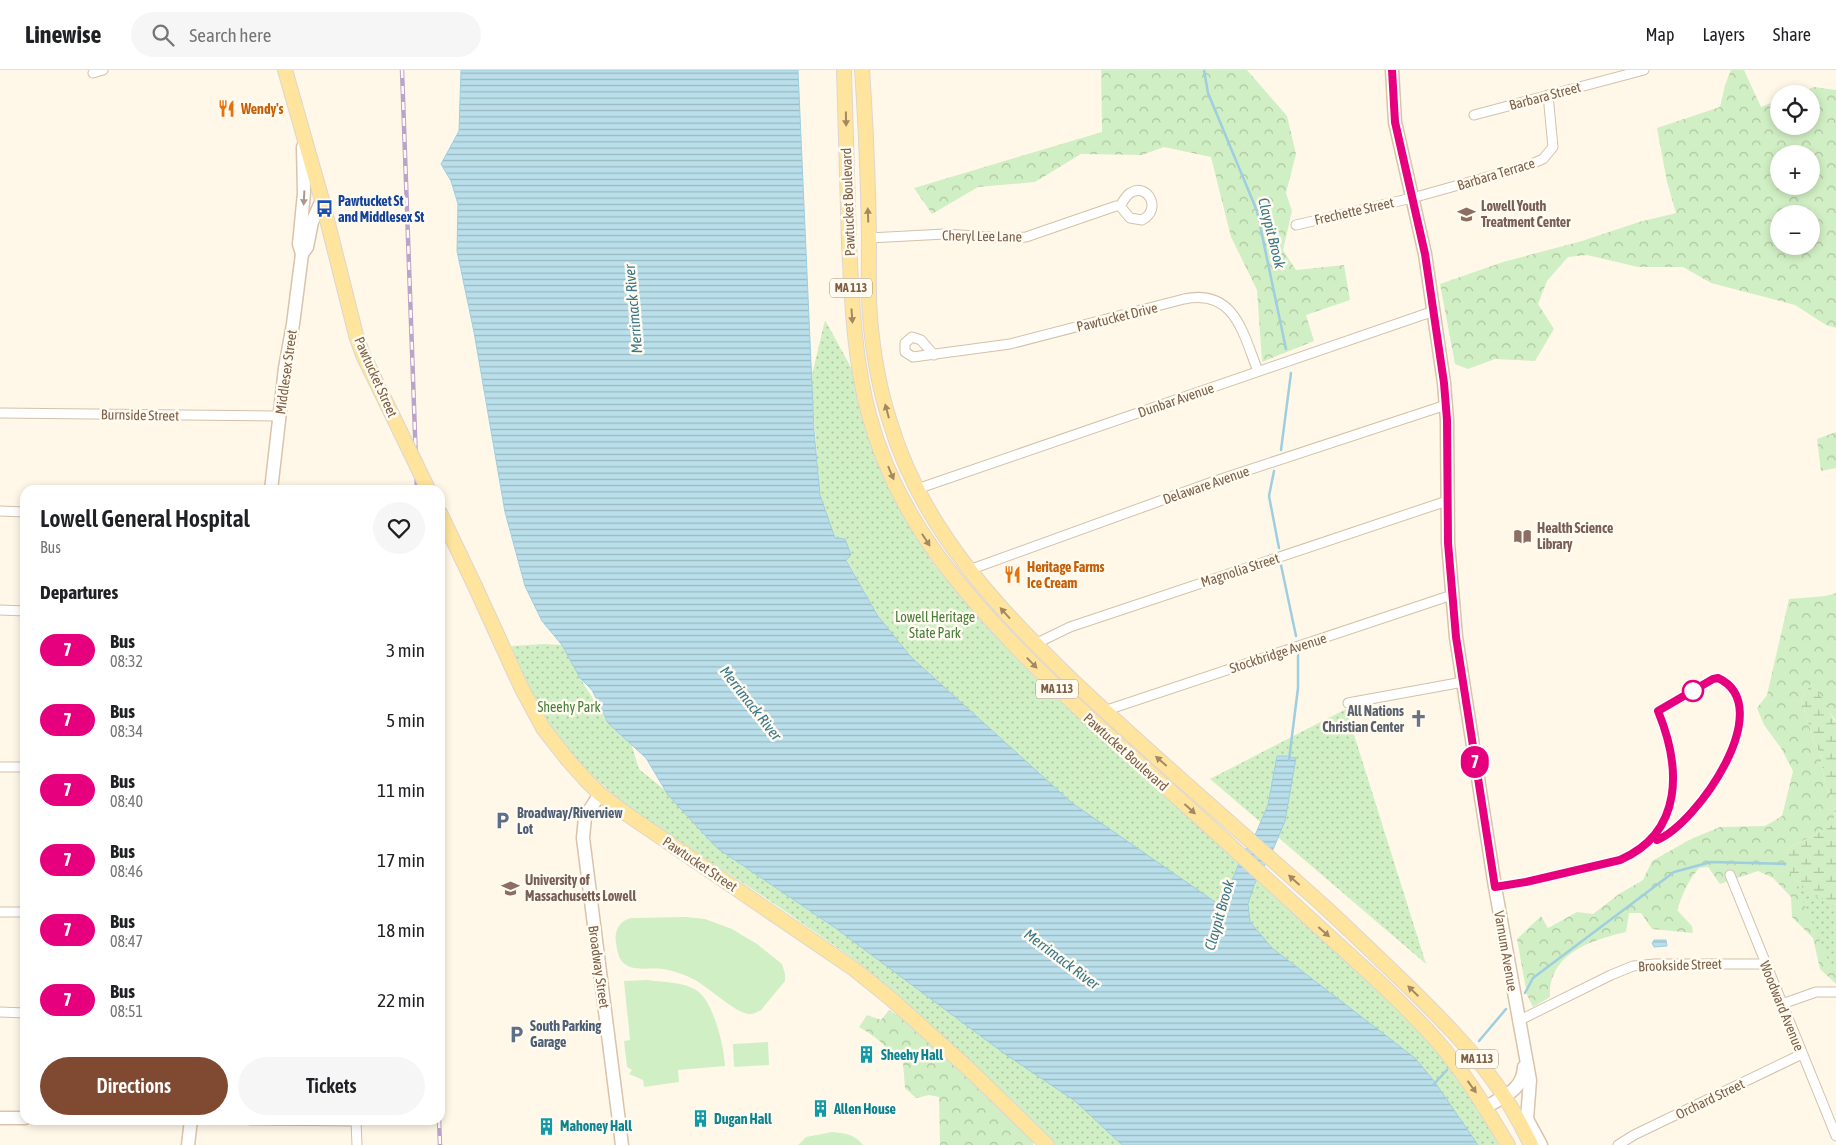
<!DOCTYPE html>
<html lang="en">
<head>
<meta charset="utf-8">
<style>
  :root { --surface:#fff; --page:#f6f6f6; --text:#202124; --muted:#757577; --line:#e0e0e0; --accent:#804931 }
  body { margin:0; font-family:"Asap Condensed",sans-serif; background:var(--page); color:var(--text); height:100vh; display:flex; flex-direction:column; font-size:19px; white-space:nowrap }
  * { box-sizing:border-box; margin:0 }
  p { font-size:16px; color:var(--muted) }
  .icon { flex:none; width:28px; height:28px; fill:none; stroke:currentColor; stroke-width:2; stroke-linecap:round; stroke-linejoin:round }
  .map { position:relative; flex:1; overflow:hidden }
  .details { position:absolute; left:20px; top:415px; width:425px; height:640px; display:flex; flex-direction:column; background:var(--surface); border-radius:15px; box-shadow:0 2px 8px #0003 }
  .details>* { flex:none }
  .badge { padding:0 10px; border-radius:16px; font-size:18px; line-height:32px }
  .buttons { position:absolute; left:1770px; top:15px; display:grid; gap:10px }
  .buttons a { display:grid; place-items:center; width:50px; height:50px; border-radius:50%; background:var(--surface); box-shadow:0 2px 8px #0003; font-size:25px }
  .map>.badge { position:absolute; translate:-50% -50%; box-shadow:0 0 0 2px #fff }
  h2 { padding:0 20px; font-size:19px; line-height:45px }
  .round { display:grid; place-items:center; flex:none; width:52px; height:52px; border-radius:26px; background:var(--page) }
  .overview { display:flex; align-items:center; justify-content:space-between; height:85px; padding:0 20px }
  h1 { font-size:24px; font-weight:600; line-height:38px }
  .primary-button { display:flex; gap:10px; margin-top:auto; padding:10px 20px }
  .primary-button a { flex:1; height:58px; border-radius:30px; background:var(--accent); color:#fff; font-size:20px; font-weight:600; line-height:58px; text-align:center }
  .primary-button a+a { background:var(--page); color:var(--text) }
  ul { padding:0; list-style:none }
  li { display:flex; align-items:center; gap:15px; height:70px; padding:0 20px }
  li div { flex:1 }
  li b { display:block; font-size:19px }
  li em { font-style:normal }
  li .badge { min-width:55px; font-weight:700; text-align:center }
  header { display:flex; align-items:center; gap:30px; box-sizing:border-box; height:70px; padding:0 25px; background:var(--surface); border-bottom:1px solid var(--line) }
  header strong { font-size:24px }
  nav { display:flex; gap:28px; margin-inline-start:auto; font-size:18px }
  .search { width:350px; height:45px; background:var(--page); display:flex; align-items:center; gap:12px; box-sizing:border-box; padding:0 18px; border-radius:28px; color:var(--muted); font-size:19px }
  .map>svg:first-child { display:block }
  .grass { fill:#d1efc4 }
  .forest { fill:url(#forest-crowns); fill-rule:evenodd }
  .wetland { fill:url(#wetland-marsh) }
  .park { fill:url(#park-dots) }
  .water { fill:url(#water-rules); stroke:#9ecedf }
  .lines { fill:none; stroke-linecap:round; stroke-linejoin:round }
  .stream { stroke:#9ecedf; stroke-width:2.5 }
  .street-casing { stroke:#d3c1ab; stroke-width:11 }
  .secondary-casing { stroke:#d9c3aa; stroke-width:15 }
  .primary-casing { stroke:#ddd6cf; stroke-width:16 }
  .street { stroke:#fff; stroke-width:9 }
  .secondary { stroke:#fff; stroke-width:12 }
  .primary { stroke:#ffe49e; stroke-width:14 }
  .rail-casing { stroke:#bca3cb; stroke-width:4.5 }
  .rail { stroke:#fffbf0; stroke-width:2.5; stroke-dasharray:8; stroke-linecap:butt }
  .primary-bridge-casing { stroke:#ddd6cf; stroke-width:16; stroke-linecap:butt }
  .primary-bridge { stroke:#ffe49e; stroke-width:14 }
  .oneway { fill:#a48862 }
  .oneway2 { fill:#aa9888 }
  .line-casing { stroke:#fff; stroke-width:11 }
  .line { stroke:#e6007e; stroke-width:8 }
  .stop-dot { fill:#fff; stroke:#e6007e; stroke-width:2.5 }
  .labels { text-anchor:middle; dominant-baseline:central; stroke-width:5; stroke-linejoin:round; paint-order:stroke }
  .shield { fill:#fffbf0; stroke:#a48e7a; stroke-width:1 }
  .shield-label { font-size:12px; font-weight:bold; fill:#7d6048 }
  .street-label { font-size:14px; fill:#7d6048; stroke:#fffbf0 }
  .food-label { font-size:14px; font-weight:bold; fill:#c56008; stroke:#fffbf0; text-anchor:start }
  .transit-label { font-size:14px; font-weight:bold; fill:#164399; stroke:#fffbf0; text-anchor:start }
  .education-label { font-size:14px; font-weight:bold; fill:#785e54; stroke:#fffbf0; text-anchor:start }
  .park-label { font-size:14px; fill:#487e3c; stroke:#fffbf0 }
  .worship-label { font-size:14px; font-weight:bold; fill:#5b616d; stroke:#fffbf0; text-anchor:end }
  .service-label { font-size:14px; font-weight:bold; fill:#4e5e75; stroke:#fffbf0; text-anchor:start }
  .culture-label { font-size:14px; font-weight:bold; fill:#0d838f; stroke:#fffbf0; text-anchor:start }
  .water-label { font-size:15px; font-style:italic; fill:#3b778b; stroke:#fffbf0 }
</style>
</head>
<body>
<header>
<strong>Linewise</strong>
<div class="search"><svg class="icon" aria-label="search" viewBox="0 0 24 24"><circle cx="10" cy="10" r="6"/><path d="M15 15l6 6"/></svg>Search here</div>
<nav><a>Map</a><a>Layers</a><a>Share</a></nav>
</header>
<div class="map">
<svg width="1836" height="1075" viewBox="0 0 1836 1075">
  <defs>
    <pattern id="forest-crowns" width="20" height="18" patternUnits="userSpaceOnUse" patternTransform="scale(1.25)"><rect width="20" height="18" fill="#d1efc4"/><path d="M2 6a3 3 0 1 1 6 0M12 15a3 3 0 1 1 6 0" fill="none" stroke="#afc5a1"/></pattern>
    <pattern id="wetland-marsh" width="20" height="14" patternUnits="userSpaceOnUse" patternTransform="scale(1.25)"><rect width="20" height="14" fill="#d1efc4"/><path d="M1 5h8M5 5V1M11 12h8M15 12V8" fill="none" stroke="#afc5a1"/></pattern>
    <pattern id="park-dots" width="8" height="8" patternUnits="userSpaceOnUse" patternTransform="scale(1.25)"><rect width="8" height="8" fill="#d1efc4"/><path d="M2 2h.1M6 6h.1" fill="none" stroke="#afc5a1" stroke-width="1.8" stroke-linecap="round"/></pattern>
    <pattern id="water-rules" width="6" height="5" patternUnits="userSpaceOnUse" patternTransform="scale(1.25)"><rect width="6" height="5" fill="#b9dfeb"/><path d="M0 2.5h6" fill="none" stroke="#9cb8c0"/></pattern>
  </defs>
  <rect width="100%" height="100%" fill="#fff8e8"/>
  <g class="grass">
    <path d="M686,847L705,849L732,859L757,874L782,894L785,904V911L761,940C757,942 754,944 750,944C738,945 708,917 695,910C686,905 674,901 663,899C644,897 620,905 617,878C616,873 615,868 616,863C618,855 623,850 631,848Z"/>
    <path d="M647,910C662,912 683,912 696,920C714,931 724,977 725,996L678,1000L679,1012L644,1017L643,1010L629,1004L632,1000L627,997L624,971L630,970L624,911Z"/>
    <path d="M768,972L769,995L734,997L733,974Z"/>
    <path d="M832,1062C845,1063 854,1064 863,1075H798L806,1067Z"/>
  </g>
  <g class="forest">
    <path d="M1101,0H1247L1287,46L1296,84L1286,123L1292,141L1283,180L1296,200L1344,195L1350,230L1306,245L1314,271L1262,292L1257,220L1231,167L1211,87L1164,77L1142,85L1081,84L1035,112L978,117L932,144L914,118L1102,62Z"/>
    <path d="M1731,0H1744L1761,37L1779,30V56H1811V24H1796L1814,17L1836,20V258L1826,255L1795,235L1711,213L1683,197H1638L1587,185L1568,187L1547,211L1538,234L1554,259L1535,291L1495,289L1468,299L1455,294L1440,214L1503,192L1582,171L1639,152L1676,143L1667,112L1657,58L1720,37L1725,15ZM1779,84H1811V116H1779ZM1779,144H1811V176H1779Z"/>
    <path d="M1836,362V398L1821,401L1817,369Z"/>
    <path d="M1836,523V654L1835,650L1811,614L1801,629L1814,672L1820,683L1825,714L1835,735L1834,754L1786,780L1797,811L1826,830L1836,835V914L1820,899L1813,868L1792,847L1791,827L1773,808L1758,801L1720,814L1708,797L1699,798C1687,812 1683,824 1677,840L1692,856L1693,863L1652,859L1641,843H1629L1626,862C1591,870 1548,884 1550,927L1533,937L1527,925L1517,869L1541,846L1548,858L1577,842L1593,844L1619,824L1643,810L1652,791L1691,769L1720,757L1765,756L1782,746L1793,701L1781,678L1764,655L1757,638L1767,625L1789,529L1826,526Z"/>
    <path d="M889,940L900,947L959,996L1034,1070L1033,1075H940L939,1027L929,1025L916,1028L905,1018L903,992L894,990C887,974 874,966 859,957L867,945L881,950Z"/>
  </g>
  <path class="wetland" d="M1811,614L1823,629L1836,654V835C1818,827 1795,814 1786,796C1784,792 1785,785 1786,780L1834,754L1835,735L1825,714L1820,683L1814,672L1801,629Z"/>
  <g class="park">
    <path d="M825,250L853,301L869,364L889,414L931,491L984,554L1042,614L1381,921L1440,982L1482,1043L1502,1075H1478L1434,1011L1415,988L1272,878L1250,852L1221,837L1072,733L911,587L877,545L835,468L820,425L811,309Z"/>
    <path d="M544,574L562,575L580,608L608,653L631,673L639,699L666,721L717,778L834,857L1075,1031L1122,1075H1054C1013,1028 965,986 918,944C898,926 878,907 855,890C816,863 777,835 737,809C680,772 614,734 570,681C544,651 526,613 511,576Z"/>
    <path d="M1346,639L1426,894L1210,709Z"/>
    <path d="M1795,813L1826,833L1836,837V908Z"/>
  </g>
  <g class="water">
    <path d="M461,0H798L814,361L820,425L835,468L845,469L851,485L846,490L877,545L911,587L1072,733L1221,836L1244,782L1256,763L1268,735L1277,686H1286L1296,688L1285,751L1272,782L1254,815L1248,834L1250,852L1272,878L1415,988L1434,1011L1478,1075H1122L1075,1031L1005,984L834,857L717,778L668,725L646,688L608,653L592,620L580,608L562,575L542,551L525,516L505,442L474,262L457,181L458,134L451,111L441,94L459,61Z"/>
    <path d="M1654,870H1666L1667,876L1654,877L1652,873Z"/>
  </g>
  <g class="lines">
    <g class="stream">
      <path d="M1204,0L1208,23L1257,141L1286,279"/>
      <path d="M1281,380L1291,303"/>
      <path d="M1274,401L1269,426L1279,478"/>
      <path d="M1281,495L1296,566"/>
      <path d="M1289,690L1298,618V582"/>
      <path d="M1525,923L1533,908L1674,802L1711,792L1785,794"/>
      <path d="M1479,971L1506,939"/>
      <path d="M1433,1015L1447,1000"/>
    </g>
    <defs>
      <g id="street">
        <path d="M93,3L103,0"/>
        <path d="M1474,45L1644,0"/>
        <path d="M1296,155L1412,128L1527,96L1543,89L1553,77L1548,25"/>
        <path d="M869,168L945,164L1006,168L1026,167L1116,136H1120L1130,148L1142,150C1163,139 1147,112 1130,123C1126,126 1123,131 1120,136"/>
        <path d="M934,285L921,270L912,267L905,273V282L913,287L1010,274L1184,229C1235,218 1243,264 1258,301"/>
        <path d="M0,343L280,346"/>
        <path d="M917,419L1434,241"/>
        <path d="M0,441L25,442"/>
        <path d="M969,500L1215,411L1446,335"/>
        <path d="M0,540L25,541"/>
        <path d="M1035,574L1070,557L1447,431"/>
        <path d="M1348,633L1463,612"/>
        <path d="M1104,641L1452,525"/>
        <path d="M0,697H25"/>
        <path d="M1730,805L1836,1066"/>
        <path d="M0,842H25"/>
        <path d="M1782,934L1816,922H1836"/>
        <path d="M0,942L25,943"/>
        <path d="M1518,951L1611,905L1633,896L1655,894H1765"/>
        <path d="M250,1050L356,1051"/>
        <path d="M356,1050L357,1075"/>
        <path d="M1618,1075L1634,1065L1802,984"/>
      </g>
      <g id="secondary">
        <path d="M1392,0L1395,52L1425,184L1444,313L1447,350L1448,473L1456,567L1495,817L1530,1010L1527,1049L1541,1075"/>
        <path d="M302,184L307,177L312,152L322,130"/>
        <path d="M271,420L285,298L293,254L302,184L299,174L304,123L303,77"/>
        <path d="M600,724L585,747L583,768L622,1075"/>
        <path d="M1486,1037C1504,1026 1523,1020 1524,997"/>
        <path d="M0,1048H25"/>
        <path d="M188,1075L191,1050"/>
      </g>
      <g id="primary">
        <path d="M285,0L322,130L356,265L363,285L400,361"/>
        <path d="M844,0C846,58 847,116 849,173C852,232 854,289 869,345C896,444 953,512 1023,584C1069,631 1119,675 1169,720C1215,761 1261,804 1307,846C1351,887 1397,926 1437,971C1465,1003 1486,1039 1508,1075"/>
        <path d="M862,0C866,56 868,111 869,167C869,194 868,221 870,247C873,283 879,318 890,352C921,457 996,537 1073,611C1155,689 1243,763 1327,839C1356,866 1385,894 1414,922C1441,949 1468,976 1490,1006C1506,1027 1520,1052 1531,1075"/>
        <path d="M440,443L474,514L521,617L543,658L568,690L585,709L600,724L628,745L854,899L890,928L971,1001L1047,1075"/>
      </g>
    </defs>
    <use href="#street" class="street-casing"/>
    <use href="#secondary" class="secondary-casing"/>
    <use href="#primary" class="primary-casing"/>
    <use href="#street" class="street"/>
    <use href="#secondary" class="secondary"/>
    <use href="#primary" class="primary"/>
    <defs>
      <g id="rail">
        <path d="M402,0L417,420"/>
        <path d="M439,1050L440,1075"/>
      </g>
    </defs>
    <use href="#rail" class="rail-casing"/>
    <use href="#rail" class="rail"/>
    <defs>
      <path id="primary-bridge" d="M400,361L428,419"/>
    </defs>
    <use href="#primary-bridge" class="primary-bridge-casing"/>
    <use href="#primary-bridge" class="primary-bridge"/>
  </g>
  <defs><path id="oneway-solid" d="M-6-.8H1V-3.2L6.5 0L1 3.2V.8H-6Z" transform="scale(1.25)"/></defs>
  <g class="oneway">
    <use href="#oneway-solid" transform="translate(846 49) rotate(89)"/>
    <use href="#oneway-solid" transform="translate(868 145) rotate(-92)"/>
    <use href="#oneway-solid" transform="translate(852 246) rotate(86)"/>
    <use href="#oneway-solid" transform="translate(887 341) rotate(-105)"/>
    <use href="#oneway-solid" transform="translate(891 403) rotate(67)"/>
    <use href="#oneway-solid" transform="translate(926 470) rotate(57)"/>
    <use href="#oneway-solid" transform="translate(1005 543) rotate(-132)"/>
    <use href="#oneway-solid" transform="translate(1032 593) rotate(46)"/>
    <use href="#oneway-solid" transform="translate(1161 691) rotate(-139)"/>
    <use href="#oneway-solid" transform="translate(1190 739) rotate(42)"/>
    <use href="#oneway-solid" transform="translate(1294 810) rotate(-138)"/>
    <use href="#oneway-solid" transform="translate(1324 862) rotate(41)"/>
    <use href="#oneway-solid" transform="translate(1413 921) rotate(-136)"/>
    <use href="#oneway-solid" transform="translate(1472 1017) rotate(54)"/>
  </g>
  <use class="oneway2" href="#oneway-solid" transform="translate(304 128) rotate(93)"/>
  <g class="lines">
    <defs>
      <path id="line" d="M1392,0L1395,52L1425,184L1444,313L1447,350L1448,473L1456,567L1495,817L1526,812L1620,790C1684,762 1681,697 1658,641L1713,609L1718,608C1779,636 1697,754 1657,770"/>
    </defs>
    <use href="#line" class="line-casing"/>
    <use href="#line" class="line"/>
  </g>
  <defs>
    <symbol id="restaurant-bare" viewBox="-9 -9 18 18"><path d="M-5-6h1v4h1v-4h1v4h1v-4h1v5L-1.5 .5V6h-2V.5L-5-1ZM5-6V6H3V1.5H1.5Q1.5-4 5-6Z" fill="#e8710a" stroke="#fffbf0" stroke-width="2.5" paint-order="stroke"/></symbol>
    <symbol id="bus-bare" viewBox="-9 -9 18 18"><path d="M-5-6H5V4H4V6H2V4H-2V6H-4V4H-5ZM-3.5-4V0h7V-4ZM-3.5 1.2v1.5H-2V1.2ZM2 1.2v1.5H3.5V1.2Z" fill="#1a4fb4" stroke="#fffbf0" stroke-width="2.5" paint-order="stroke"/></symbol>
    <symbol id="school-bare" viewBox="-9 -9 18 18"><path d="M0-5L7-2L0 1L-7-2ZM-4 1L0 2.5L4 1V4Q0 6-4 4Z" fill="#8d6e63" stroke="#fffbf0" stroke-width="2.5" paint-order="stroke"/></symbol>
    <symbol id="library-bare" viewBox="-9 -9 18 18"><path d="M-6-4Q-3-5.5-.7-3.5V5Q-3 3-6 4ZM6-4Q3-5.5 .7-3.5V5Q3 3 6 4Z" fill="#8d6e63" stroke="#fffbf0" stroke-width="2.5" paint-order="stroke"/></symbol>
    <symbol id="church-bare" viewBox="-9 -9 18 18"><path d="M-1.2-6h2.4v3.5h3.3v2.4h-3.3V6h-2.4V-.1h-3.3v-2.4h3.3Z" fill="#6b7280" stroke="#fffbf0" stroke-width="2.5" paint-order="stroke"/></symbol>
    <symbol id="parking-bare" viewBox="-9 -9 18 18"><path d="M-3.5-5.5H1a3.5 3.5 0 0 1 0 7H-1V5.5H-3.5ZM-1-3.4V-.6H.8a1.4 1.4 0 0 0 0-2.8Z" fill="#5c6f8a" stroke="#fffbf0" stroke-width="2.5" paint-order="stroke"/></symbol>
    <symbol id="university-bare" viewBox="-9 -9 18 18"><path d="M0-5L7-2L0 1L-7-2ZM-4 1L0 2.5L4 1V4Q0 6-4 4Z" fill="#8d6e63" stroke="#fffbf0" stroke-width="2.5" paint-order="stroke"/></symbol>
    <symbol id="building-bare" viewBox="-9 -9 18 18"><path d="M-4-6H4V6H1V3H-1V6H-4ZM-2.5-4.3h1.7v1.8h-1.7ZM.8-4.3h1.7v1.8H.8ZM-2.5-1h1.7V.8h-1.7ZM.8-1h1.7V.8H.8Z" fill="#0f9aa8" stroke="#fffbf0" stroke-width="2.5" paint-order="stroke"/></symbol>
  </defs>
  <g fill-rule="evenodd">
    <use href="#restaurant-bare" x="214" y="26" width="25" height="25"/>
    <use href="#bus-bare" x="312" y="126" width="25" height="25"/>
    <use href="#school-bare" x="1454" y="132" width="25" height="25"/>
    <use href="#library-bare" x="1510" y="454" width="25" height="25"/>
    <use href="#restaurant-bare" x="1000" y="492" width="25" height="25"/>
    <use href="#church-bare" x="1406" y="636" width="25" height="25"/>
    <use href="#parking-bare" x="490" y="738" width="25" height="25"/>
    <use href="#university-bare" x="498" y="806" width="25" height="25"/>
    <use href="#parking-bare" x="504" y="952" width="25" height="25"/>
    <use href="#building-bare" x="854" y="972" width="25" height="25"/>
    <use href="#building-bare" x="808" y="1026" width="25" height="25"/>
    <use href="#building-bare" x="688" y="1036" width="25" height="25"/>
    <use href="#building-bare" x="534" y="1044" width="25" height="25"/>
  </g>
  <circle class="stop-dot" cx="1693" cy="621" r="10"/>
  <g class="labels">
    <g class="shield">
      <rect x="830" y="208.5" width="42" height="19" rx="4"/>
      <rect x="1036" y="609.5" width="42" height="19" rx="4"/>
      <rect x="1456" y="979.5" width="42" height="19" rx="4"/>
    </g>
    <g class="shield-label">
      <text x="851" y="218">MA 113</text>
      <text x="1057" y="619">MA 113</text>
      <text x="1477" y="989">MA 113</text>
    </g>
    <g class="street-label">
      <text transform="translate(1545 26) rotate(-15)">Barbara Street</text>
      <text transform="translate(1496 104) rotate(-17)">Barbara Terrace</text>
      <text transform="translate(848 132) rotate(-92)">Pawtucket Boulevard</text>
      <text transform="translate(1354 141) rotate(-13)">Frechette Street</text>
      <text transform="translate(982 166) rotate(1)">Cheryl Lee Lane</text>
      <text transform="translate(1117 247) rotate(-14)">Pawtucket Drive</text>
      <text transform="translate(286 302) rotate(-82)">Middlesex Street</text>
      <text transform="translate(376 307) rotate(66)">Pawtucket Street</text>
      <text transform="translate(1176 330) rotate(-19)">Dunbar Avenue</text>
      <text transform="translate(140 345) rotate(1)">Burnside Street</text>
      <text transform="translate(1206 415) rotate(-19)">Delaware Avenue</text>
      <text transform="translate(1240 500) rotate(-18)">Magnolia Street</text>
      <text transform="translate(1278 583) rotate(-18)">Stockbridge Avenue</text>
      <text transform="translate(1126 682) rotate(42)">Pawtucket Boulevard</text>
      <text transform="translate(700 794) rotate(34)">Pawtucket Street</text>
      <text transform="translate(1506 881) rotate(80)">Varnum Avenue</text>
      <text transform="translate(1680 895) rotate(-2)">Brookside Street</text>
      <text transform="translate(599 897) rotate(82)">Broadway Street</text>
      <text transform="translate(1782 936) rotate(68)">Woodward Avenue</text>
      <text transform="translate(1710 1029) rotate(-26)">Orchard Street</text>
    </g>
    <g class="food-label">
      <text x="241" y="39">Wendy's</text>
      <text x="1027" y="497">Heritage Farms<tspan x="1027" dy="16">Ice Cream</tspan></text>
    </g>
    <g class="transit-label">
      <text x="338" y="131">Pawtucket St<tspan x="338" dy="16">and Middlesex St</tspan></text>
    </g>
    <g class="education-label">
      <text x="1481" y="136">Lowell Youth<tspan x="1481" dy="16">Treatment Center</tspan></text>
      <text x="1537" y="458">Health Science<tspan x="1537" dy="16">Library</tspan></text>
      <text x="525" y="810">University of<tspan x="525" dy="16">Massachusetts Lowell</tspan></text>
    </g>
    <g class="park-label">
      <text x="935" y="547">Lowell Heritage<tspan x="935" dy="16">State Park</tspan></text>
      <text x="569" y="637">Sheehy Park</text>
    </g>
    <g class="worship-label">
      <text x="1404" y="641">All Nations<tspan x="1404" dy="16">Christian Center</tspan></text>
    </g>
    <g class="service-label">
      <text x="517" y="743">Broadway/Riverview<tspan x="517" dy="16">Lot</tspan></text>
      <text x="530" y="956">South Parking<tspan x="530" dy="16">Garage</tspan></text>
    </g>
    <g class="culture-label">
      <text x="881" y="985">Sheehy Hall</text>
      <text x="834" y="1039">Allen House</text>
      <text x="714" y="1049">Dugan Hall</text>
      <text x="560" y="1056">Mahoney Hall</text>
    </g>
    <g class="water-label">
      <text transform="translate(1272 163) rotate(76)">Claypit Brook</text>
      <text transform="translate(633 239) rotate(-95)">Merrimack River</text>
      <text transform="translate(751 633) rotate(52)">Merrimack River</text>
      <text transform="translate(1219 845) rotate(-74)">Claypit Brook</text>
      <text transform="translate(1062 889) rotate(37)">Merrimack River</text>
    </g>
  </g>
</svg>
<div class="buttons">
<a><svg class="icon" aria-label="locate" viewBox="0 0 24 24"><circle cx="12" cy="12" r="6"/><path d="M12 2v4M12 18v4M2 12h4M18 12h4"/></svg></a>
<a>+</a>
<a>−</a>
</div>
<b class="badge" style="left:1475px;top:692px;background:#e6007e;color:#fff">7</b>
<section class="details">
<div class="overview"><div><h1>Lowell General Hospital</h1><p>Bus</p></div><a class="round"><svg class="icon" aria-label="heart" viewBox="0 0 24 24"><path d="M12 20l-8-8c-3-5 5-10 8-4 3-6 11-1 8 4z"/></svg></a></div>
<h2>Departures</h2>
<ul>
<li><span class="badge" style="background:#e6007e;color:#fff">7</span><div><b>Bus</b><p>08:32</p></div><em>3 min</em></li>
<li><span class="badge" style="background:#e6007e;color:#fff">7</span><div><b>Bus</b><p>08:34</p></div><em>5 min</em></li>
<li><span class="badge" style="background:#e6007e;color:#fff">7</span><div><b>Bus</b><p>08:40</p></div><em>11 min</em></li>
<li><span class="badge" style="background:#e6007e;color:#fff">7</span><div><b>Bus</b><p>08:46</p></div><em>17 min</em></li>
<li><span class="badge" style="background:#e6007e;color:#fff">7</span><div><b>Bus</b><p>08:47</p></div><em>18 min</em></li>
<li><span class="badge" style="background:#e6007e;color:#fff">7</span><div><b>Bus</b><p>08:51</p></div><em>22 min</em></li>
</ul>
<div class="primary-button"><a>Directions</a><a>Tickets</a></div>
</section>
</div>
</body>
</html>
